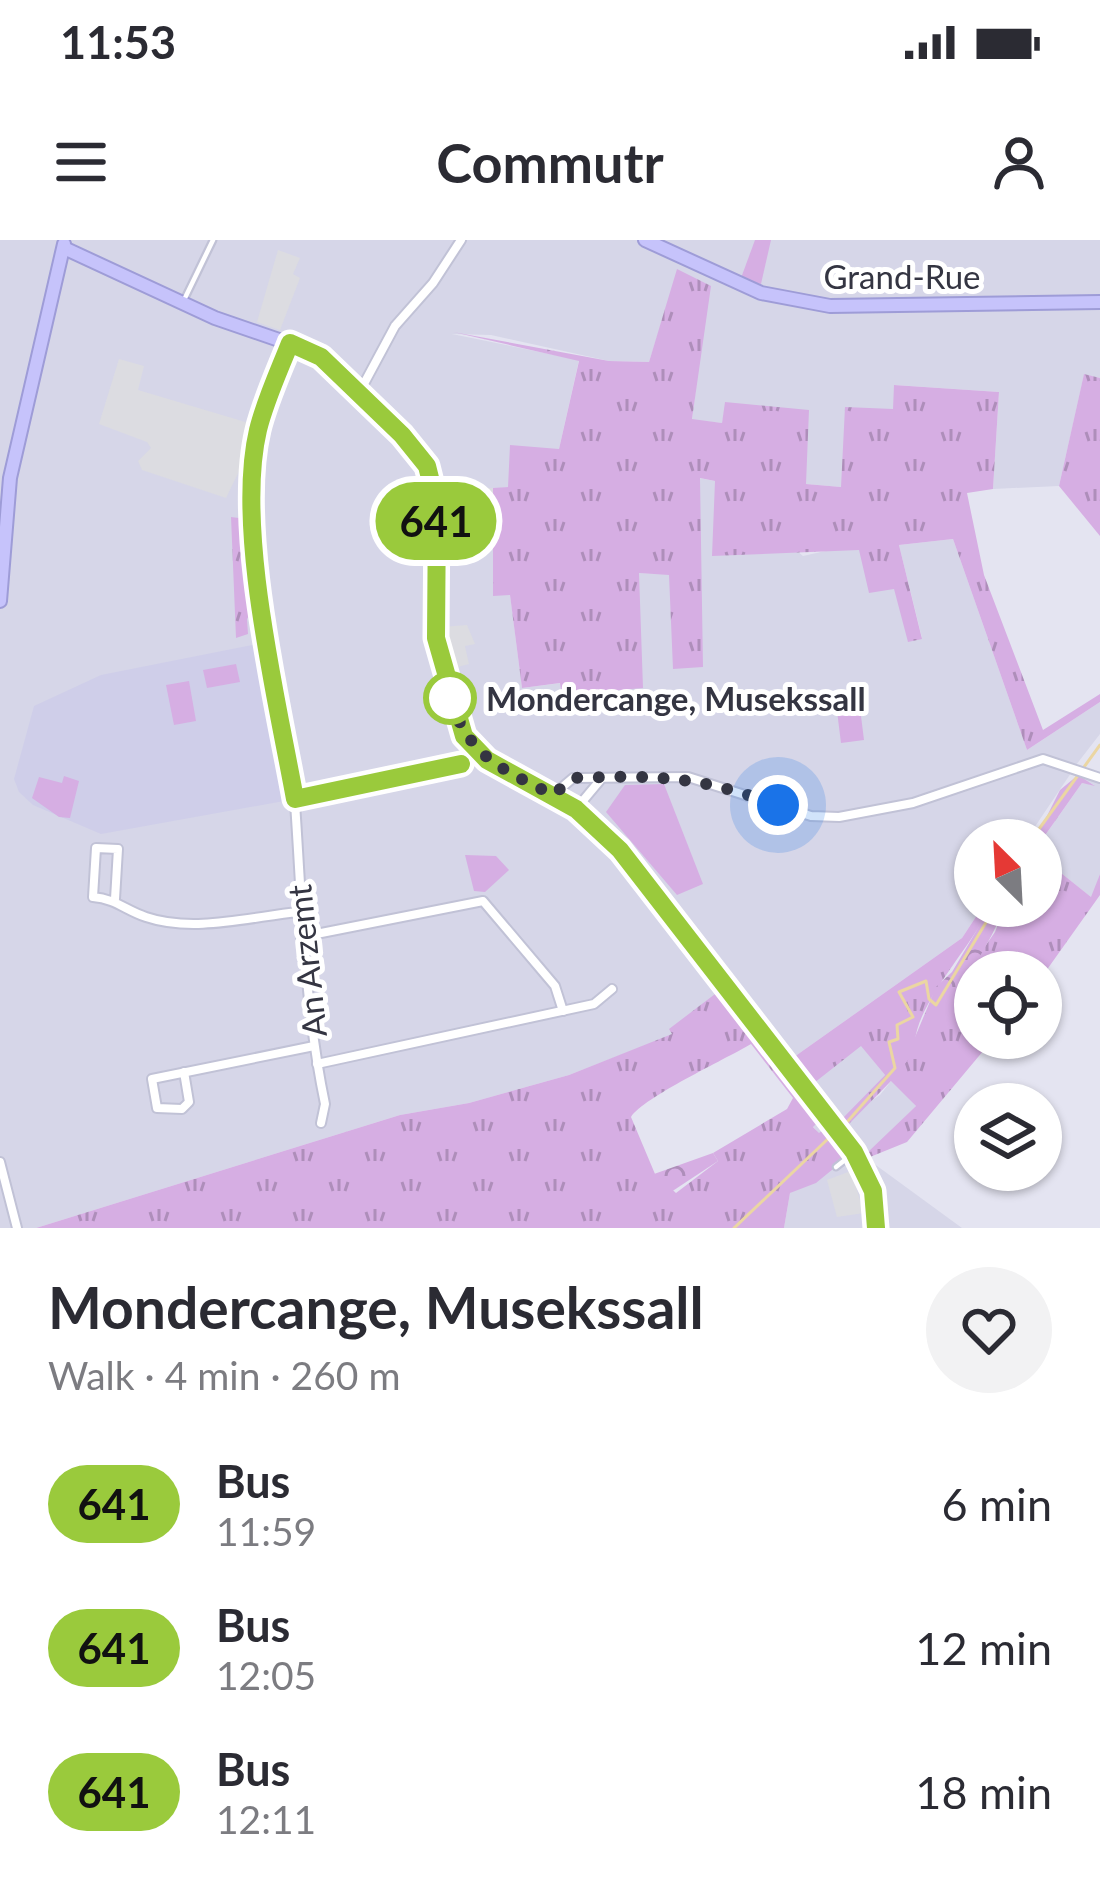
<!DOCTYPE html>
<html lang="en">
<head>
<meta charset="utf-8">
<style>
  :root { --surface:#fff; --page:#f2f2f3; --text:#2b2b33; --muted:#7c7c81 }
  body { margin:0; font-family:Lato,sans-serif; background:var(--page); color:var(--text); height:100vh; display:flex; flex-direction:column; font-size:45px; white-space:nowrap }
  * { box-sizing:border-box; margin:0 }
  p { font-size:39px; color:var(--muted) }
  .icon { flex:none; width:66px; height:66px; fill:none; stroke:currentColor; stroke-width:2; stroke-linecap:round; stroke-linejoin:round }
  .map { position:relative; height:988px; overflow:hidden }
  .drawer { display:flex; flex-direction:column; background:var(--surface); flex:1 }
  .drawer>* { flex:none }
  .badge { padding:0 24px; border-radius:39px; font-size:42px; line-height:78px }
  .needle { width:78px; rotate:336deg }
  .fabs { position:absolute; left:954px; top:579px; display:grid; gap:24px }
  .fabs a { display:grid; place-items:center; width:108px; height:108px; border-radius:50%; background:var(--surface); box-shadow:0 3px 9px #0004; font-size:60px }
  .you { position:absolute; width:60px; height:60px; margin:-30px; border:9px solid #fff; border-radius:50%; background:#1a73e8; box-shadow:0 0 0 18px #1a73e833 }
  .map>.badge { position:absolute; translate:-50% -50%; box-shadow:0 0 0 6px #fff }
  .round { display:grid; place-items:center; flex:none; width:126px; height:126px; border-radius:63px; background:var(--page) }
  .headline { display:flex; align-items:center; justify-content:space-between; height:204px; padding:0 48px }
  h1 { font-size:57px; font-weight:700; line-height:90px }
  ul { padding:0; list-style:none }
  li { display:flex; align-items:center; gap:36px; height:144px; padding:0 48px }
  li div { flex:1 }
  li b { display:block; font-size:45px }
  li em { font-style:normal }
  li .badge { min-width:132px; font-weight:700; text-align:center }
  .status { display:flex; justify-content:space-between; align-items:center; height:84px; padding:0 60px; background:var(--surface); direction:ltr }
  .status svg { height:33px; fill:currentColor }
  header { display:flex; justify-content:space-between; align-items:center; height:156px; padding:0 48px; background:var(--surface); font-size:54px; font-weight:700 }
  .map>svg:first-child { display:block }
  .residential { fill:#d6d6e8 }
  .education { fill:#cfcee9 }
  .grass { fill:url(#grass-tufts); fill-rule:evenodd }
  .forest { fill:url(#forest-crowns) }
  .green { fill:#d6aee3 }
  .parking { fill:#dcdce1 }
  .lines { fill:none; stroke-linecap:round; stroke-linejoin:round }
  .stream { stroke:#ebd6a2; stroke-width:3 }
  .lane-casing { stroke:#c1c2d6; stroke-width:9 }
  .street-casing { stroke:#c1c2d6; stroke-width:12 }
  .secondary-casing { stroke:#9e9cd7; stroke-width:16 }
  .lane { stroke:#fff; stroke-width:4.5 }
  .street { stroke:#fff; stroke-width:8 }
  .secondary { stroke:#c6c3fb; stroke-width:12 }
  .line-casing { stroke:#fff; stroke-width:27 }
  .line { stroke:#9aca3c; stroke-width:18 }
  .walk { stroke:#343542; stroke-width:12; stroke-dasharray:0 21.6 }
  .stop-dot { fill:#fff; stroke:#9aca3c; stroke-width:6 }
  .labels { text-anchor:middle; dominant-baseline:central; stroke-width:10; stroke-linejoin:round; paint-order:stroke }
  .street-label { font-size:33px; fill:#343542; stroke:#fff }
  .stop-label { font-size:33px; font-weight:bold; fill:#343542; stroke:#fff; text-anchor:start }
</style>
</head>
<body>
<div class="status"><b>11:53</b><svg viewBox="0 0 49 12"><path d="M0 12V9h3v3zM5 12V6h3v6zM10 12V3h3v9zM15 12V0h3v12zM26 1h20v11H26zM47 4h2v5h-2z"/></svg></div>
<header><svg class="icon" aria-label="menu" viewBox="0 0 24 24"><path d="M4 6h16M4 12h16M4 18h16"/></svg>Commutr<svg class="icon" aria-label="person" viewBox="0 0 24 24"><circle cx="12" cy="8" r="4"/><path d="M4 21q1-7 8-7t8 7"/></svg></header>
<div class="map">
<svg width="1100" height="988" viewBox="0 0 1100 988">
  <defs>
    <pattern id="grass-tufts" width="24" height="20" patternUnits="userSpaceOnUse" patternTransform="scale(3)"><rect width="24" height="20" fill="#d6aee3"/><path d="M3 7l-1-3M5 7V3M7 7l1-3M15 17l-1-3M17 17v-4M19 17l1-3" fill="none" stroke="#ae8eba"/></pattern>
    <pattern id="forest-crowns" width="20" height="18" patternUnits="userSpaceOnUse" patternTransform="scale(3)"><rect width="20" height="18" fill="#d6aee3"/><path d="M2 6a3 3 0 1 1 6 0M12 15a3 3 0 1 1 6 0" fill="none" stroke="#ae8eba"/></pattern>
  </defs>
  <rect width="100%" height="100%" fill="#e4e4f1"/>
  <path class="residential" d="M0,0H1100V138L1084,135L1059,246L993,249L999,152L895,145L894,169L841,247L806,244L726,162L722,183L692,180L698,131L678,30L649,122L609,121L491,95L452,94L579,120L559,209L508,247L493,249V355L510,354L522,448L561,443L562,455L638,333L669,334L702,427L699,238L715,241L803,316L848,306L860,310L894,348L922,398L899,305L953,299L1027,510L1100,462V494L1076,525L1100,538V634L1092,658L1041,617V601L1082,543L1094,545L1071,533L1026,600H975V666H983L962,698L794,817L861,805L885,835L843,880L880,855L892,840L916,866L868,913L873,923L962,988H784L790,953L804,945L819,894L813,886L817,874L752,789L674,794L569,835L469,863L400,875L36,988H0Z"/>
  <path class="education" d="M267,402L295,559L101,594L33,565L19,552L14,539L34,466L101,435Z"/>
  <g class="grass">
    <path d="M677,29L711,46L692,179L722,183L725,162L809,170L806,244L841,247L845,167L893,169L894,145L999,152L993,249L967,253L984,335L1043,490L1100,454V462L1027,510L953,299L899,305L922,399L908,402L894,349L869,353L859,310L712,316L715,241L700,238L703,427L673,429L669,335L639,333L643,448L562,455L560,443L522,448L510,355L493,356V248L508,247L510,205L559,209L579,121L453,92L609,121L649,122Z"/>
    <path d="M1084,134L1100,138V296L1059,246Z"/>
    <path d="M231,277L247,279L253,370L247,379L248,394L236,398Z"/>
    <path d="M1041,617L1091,657L1100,634V655L1041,738V732H975V798H994L907,902L870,917L868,912L916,866L891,841L848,885L842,879L885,835L861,806L814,843L794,817L962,698L983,666H991C972,706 917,763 915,802L921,799L995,692L1005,666H1041Z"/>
    <path d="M719,751L813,867L821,879L813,887L819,893L826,888L844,920L816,943L790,953L784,988H36L400,875L469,863L569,835L672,794L669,789ZM751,804L793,858L787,869L713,913L718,921L676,953L655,934L631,877C644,857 724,820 751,804Z"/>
  </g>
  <g class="forest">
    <path d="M1078,535L1095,546L1082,543L1041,601L1035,600L1060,550Z"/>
    <path d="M991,666H1005C981,727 933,783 898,834L892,830L913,802L936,747L952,732Z"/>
    <path d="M713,913L718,921L665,956L654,934Z"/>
  </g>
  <g class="green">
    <path d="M755,0H771L761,44L741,38Z"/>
    <path d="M236,424L240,442L207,448L203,430Z"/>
    <path d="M189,441L196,481L174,485L166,445Z"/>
    <path d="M859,460L864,500L841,503L836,463Z"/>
    <path d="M64,536L79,541L70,578L59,577L32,558L39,537L62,543Z"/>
    <path d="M664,544L703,644L677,655L606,572L625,545Z"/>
    <path d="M465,615L496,616L509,630L485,652L474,651Z"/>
  </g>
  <g class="parking">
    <path d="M278,10L300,18L293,34L300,38L280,90L257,82Z"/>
    <path d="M119,119L144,126L138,150L252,184L246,217L226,258L142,230L138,221L151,208L147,202L99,184Z"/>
    <path d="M493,248V270L445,271L443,249Z"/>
    <path d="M467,385L475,404L465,406L469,424L450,429L442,387Z"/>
    <path d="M851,931L864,973L837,977L827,940Z"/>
  </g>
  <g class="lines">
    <g class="stream">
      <path d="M1031,600L1100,505"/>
      <path d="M847,882L895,828L889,802L898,799L897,785L913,777L899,752L926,741L929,759L936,765L996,666"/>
      <path d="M734,988L831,896"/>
    </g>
    <defs>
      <g id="lane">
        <path d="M184,60L213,0"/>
        <path d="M836,927L855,912"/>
      </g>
      <g id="street">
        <path d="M290,104C279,132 265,161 258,190C231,303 287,450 295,563C302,664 304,764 325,864L321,883"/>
        <path d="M359,153L395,86L433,43L461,0"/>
        <path d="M553,555L573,538L688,537L811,576L839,577L913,563L1043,519L1100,538"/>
        <path d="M295,559L440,532L477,512"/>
        <path d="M576,569L602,538"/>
        <path d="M115,659L118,609L96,608L93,657C116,659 125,670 146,677C193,693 250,677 298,672"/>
        <path d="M301,697L483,661L555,746L563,771"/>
        <path d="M317,824L594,764L612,749"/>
        <path d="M184,832L189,862L182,869L157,868L152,839L314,806"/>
        <path d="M0,922L17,988"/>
      </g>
      <g id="secondary">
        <path d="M645,0L761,53L830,66L1100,62"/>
        <path d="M64,8L215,78L311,111L402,195L434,246L436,397L465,496L487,520L576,569L620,611L855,912L873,951L876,988"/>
        <path d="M0,361L10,238L64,4"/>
      </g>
    </defs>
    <use href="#lane" class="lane-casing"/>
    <use href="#street" class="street-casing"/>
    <use href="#secondary" class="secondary-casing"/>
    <use href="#lane" class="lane"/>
    <use href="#street" class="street"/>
    <use href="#secondary" class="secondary"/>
  </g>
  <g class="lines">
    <defs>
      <path id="line" d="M461,524L295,559C277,459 235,287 258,190C265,161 279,131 290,103L321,117L402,195L427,226L437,266L436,398L464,496L487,520L576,569L620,610L854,912L873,951L876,988"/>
    </defs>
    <use href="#line" class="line-casing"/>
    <use href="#line" class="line"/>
    <path class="walk" d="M450,458L447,450C468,516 494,525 553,555L573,538C659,535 697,536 778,565"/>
  </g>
  <circle class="stop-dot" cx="450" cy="458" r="24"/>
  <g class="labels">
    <g class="street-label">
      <text x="902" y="36">Grand-Rue</text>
      <text transform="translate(306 721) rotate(-96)">An Arzemt</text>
    </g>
    <g class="stop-label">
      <text x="486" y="458">Mondercange, Musekssall</text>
    </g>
  </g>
</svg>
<div class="fabs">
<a><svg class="needle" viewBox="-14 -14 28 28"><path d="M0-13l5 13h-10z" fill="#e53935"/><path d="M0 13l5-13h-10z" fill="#7c7c81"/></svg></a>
<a><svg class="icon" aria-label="locate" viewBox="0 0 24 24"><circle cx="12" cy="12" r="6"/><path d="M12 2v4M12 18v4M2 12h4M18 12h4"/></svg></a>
<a><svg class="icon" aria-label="layers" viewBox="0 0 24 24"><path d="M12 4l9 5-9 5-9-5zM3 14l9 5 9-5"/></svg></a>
</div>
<div class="you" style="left:778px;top:565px"></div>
<b class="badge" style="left:436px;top:281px;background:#9aca3c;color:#111">641</b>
</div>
<section class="drawer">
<div class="headline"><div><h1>Mondercange, Musekssall</h1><p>Walk · 4 min · 260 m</p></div><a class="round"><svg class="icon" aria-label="heart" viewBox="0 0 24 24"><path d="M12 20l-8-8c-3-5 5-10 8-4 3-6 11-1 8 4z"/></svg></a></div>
<ul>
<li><span class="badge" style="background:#9aca3c;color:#111">641</span><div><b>Bus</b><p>11:59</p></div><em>6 min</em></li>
<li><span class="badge" style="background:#9aca3c;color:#111">641</span><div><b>Bus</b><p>12:05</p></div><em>12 min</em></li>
<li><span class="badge" style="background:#9aca3c;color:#111">641</span><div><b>Bus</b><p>12:11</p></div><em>18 min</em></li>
</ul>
</section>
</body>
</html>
